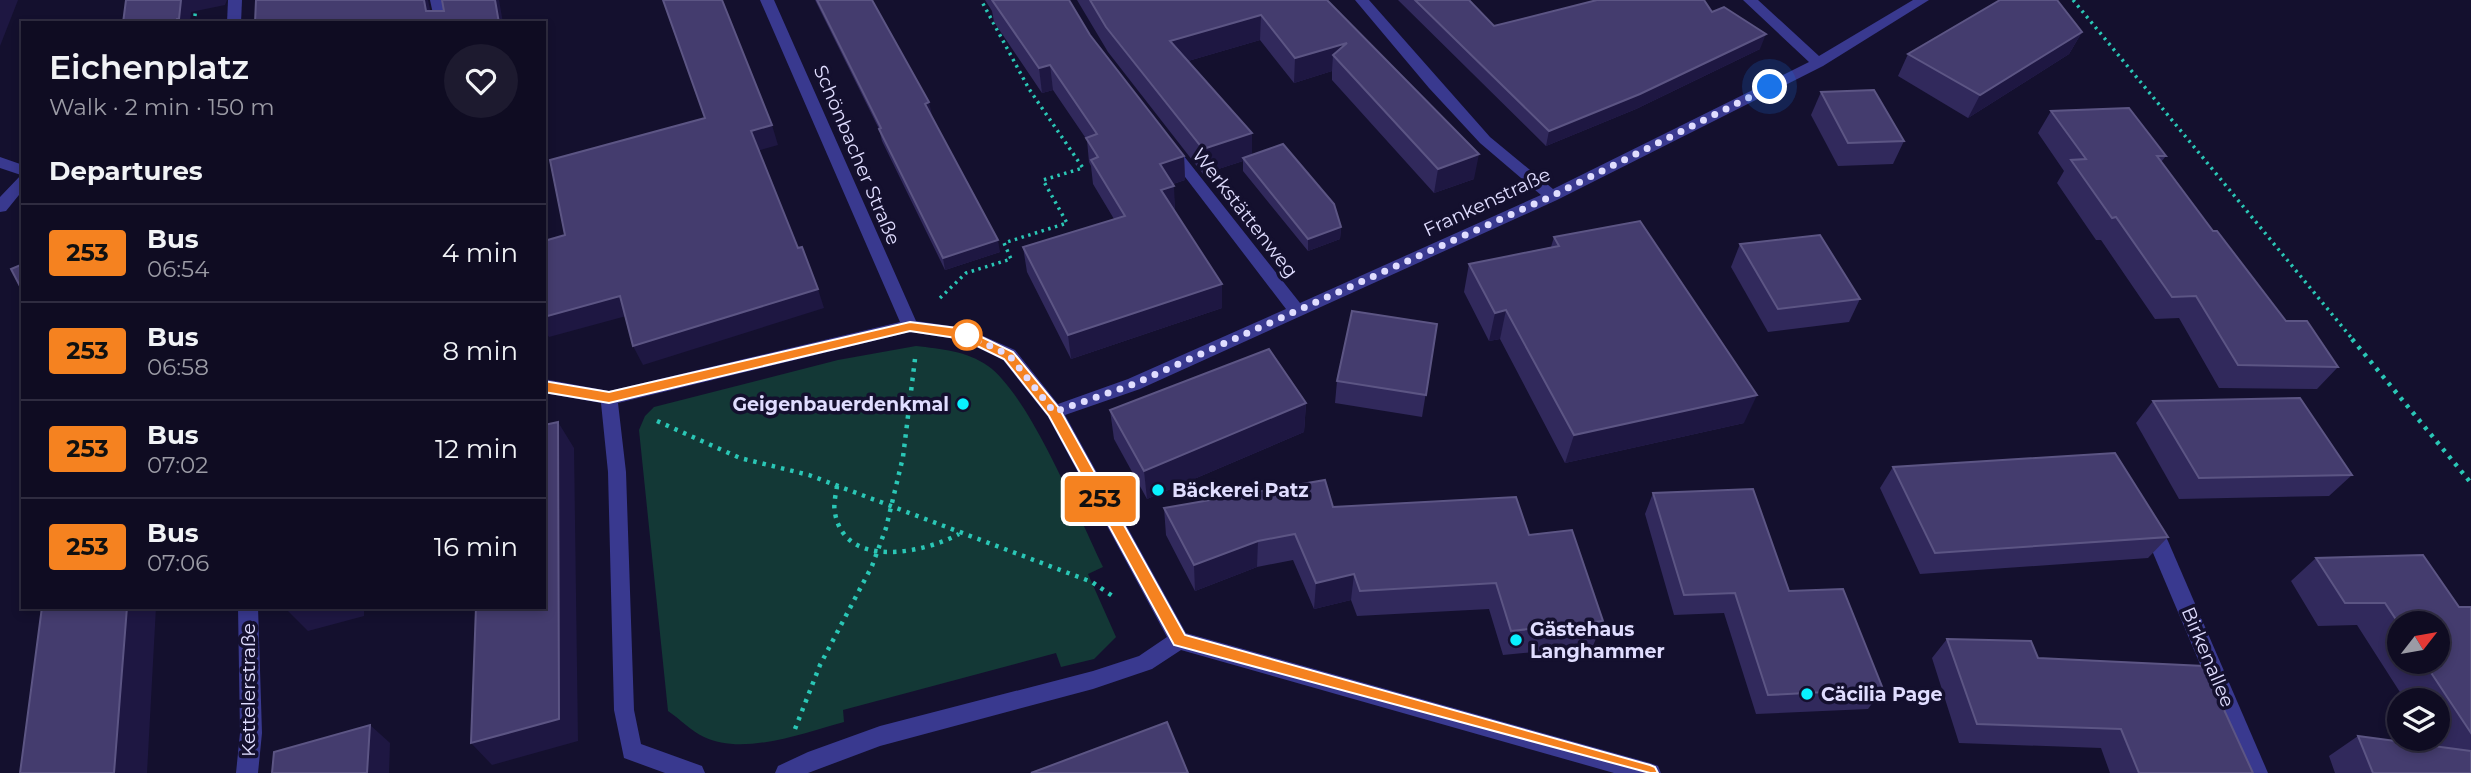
<!DOCTYPE html>
<html lang="en">
<head>
<meta charset="utf-8">
<style>
  :root { --surface:#0f0c22; --page:#1d1a2f; --text:#f1f3f6; --muted:#9b9ba5; --line:#2f2c40 }
  body { margin:0; font-family:Montserrat,sans-serif; background:var(--page); color:var(--text); height:100vh; display:flex; flex-direction:column; font-size:26px; white-space:nowrap }
  * { box-sizing:border-box; margin:0 }
  p { font-size:23px; color:var(--muted) }
  .icon { flex:none; width:38px; height:38px; fill:none; stroke:currentColor; stroke-width:2; stroke-linecap:round; stroke-linejoin:round }
  .map { position:relative; flex:1; overflow:hidden }
  .details { position:absolute; left:21px; top:21px; width:525px; height:588px; display:flex; flex-direction:column; background:var(--surface); border-radius:0px; box-shadow:0 4px 10px #0003,0 0 0 2px var(--line) }
  .details>* { flex:none }
  .badge { padding:0 14px; border-radius:5px; font-size:24px; line-height:46px }
  .needle { width:46px; rotate:59deg }
  .fabs { position:absolute; left:2387px; top:611px; display:grid; gap:14px }
  .fabs a { display:grid; place-items:center; width:63px; height:63px; border-radius:50%; background:var(--surface); box-shadow:0 4px 10px #0003,0 0 0 2px var(--line); font-size:35px }
  .you { position:absolute; width:35px; height:35px; margin:-18px; border:5px solid #fff; border-radius:50%; background:#1a73e8; box-shadow:0 0 0 10px #1a73e833 }
  .map>.badge { position:absolute; translate:-50% -50%; box-shadow:0 0 0 4px #fff }
  h2 { padding:0 28px; font-size:26px; line-height:63px }
  .round { display:grid; place-items:center; flex:none; width:74px; height:74px; border-radius:37px; background:var(--page) }
  .summary { display:flex; align-items:center; justify-content:space-between; height:119px; padding:0 28px }
  h1 { font-size:33px; font-weight:600; line-height:52px }
  ul { padding:0; list-style:none }
  li { display:flex; align-items:center; gap:21px; height:98px; padding:0 28px; border-top:2px solid var(--line) }
  li div { flex:1 }
  li b { display:block; font-size:26px }
  li em { font-style:normal }
  li .badge { min-width:77px; font-weight:700; text-align:center }
  .map>svg:first-child { display:block }
  .green { fill:#133836 }
  .lines { fill:none; stroke-linecap:round; stroke-linejoin:round }
  .path-far1 { stroke:#2ac7b6; stroke-width:3.5; stroke-dasharray:2.5 4.5; stroke-linecap:butt }
  .path { stroke:#2ac7b6; stroke-width:4.5; stroke-dasharray:3.5 6; stroke-linecap:butt }
  .service { fill:#39398f; fill-rule:evenodd }
  .minor { fill:#39398f; fill-rule:evenodd }
  .wall { fill:#31295c; fill-rule:evenodd }
  .shaded-wall { fill:#1e1742 }
  .building { fill:#443c6e; stroke:#5c5584; stroke-width:2 }
  .line { fill:#f58220; stroke:#fff; stroke-width:2 }
  .walk { stroke:#e0ddff; stroke-width:7; stroke-dasharray:0 12.6 }
  .stop-dot { fill:#fff; stroke:#f58220; stroke-width:3.5 }
  .poi-dot { fill:#09f1ff; stroke:#14102e; stroke-width:2.5 }
  .labels { text-anchor:middle; dominant-baseline:central; stroke-width:7; stroke-linejoin:round; paint-order:stroke }
  .street-label { font-size:19px; fill:#e0ddff; stroke:#14102e }
  .poi-label { font-size:19px; font-weight:bold; fill:#e0ddff; stroke:#14102e; text-anchor:start }
</style>
</head>
<body>
<div class="map">
<svg width="2471" height="773" viewBox="0 0 2471 773">
  <rect width="100%" height="100%" fill="#14102e"/>
  <path class="green" d="M916,346C941,349 967,351 988,366C1030,396 1079,518 1103,567L1088,574L1116,637L1094,659L1061,667L1056,653L843,710L844,722C804,733 743,756 704,737C691,731 680,719 668,711L639,430L645,416L654,407L838,360Z"/>
  <g class="lines">
    <g class="path-far1">
      <path d="M2073,0L2354,341"/>
      <path d="M194,23L197,0"/>
      <path d="M940,298L966,273L1011,259L1004,243L1067,223L1043,180L1083,168L1029,89L981,0"/>
    </g>
    <g class="path">
      <path d="M2352,339L2471,483"/>
      <path d="M657,421L740,458L809,475L1092,582L1114,597"/>
      <path d="M837,486C836,494 833,505 835,513C845,570 924,553 959,534"/>
      <path d="M795,729L820,665L872,566L886,528L903,457L915,359"/>
    </g>
    <path class="service" d="M2158,533L2165,535L2168,541L2268,773H2246L2148,541L2151,535Z"/>
    <g class="minor">
      <path d="M228,0H242L241,23H227Z"/>
      <path d="M430,0H444L449,23H435Z"/>
      <path d="M760,0H774L916,321L965,328L1015,350L1058,404L1128,379L1286,309L1166,152L1164,149L1166,146H1176L1300,303L1541,195L1480,143L1429,88L1355,0H1369L1490,137L1553,189L1809,62L1743,0H1758L1819,56L1913,0H1929L1823,66L1557,200L1140,389L1065,415L1186,633L1650,763L1658,766L1661,773H1614L1181,650L1152,669L1093,689L880,746L808,773H775L778,766L808,752L880,726L1093,671L1139,656L1167,637L1048,417L1003,360L962,340L910,332L618,403L626,472L634,710L641,744L702,766L705,773H665L624,758L614,710L608,472L601,403L544,393V379L609,391L900,322Z"/>
      <path d="M0,157L23,165V190L6,211L0,212V197L21,175L0,168Z"/>
      <path d="M238,607H258L262,733L258,773H236L240,733Z"/>
    </g>
  </g>
  <g class="wall">
    <path d="M815,0H872L1000,252L945,270L882,141L879,129Z"/>
    <path d="M985,0H1069L1090,35L1184,156L1185,180L1173,184L1175,210L1174,211L1222,284V308L1071,359L1027,272L1023,247L1114,219L1093,184L1091,166L1089,162L1087,140L1053,90L1042,93L994,22L992,11Z"/>
    <path d="M1077,0H1327L1474,179L1434,193L1332,80V71L1294,83L1260,40L1188,61L1252,133V155L1341,227L1340,239L1308,251L1243,171V161L1203,174L1108,52Z"/>
    <path d="M1398,0H1469L1494,26L1712,12L1760,49L1636,109L1546,146Z"/>
    <path d="M2082,32L2069,54L1968,118L1898,76L1908,54Z"/>
    <path d="M1821,92L1904,141L1893,164L1838,166L1811,115Z"/>
    <path d="M2051,111L2166,156L2161,162L2213,231L2286,321L2338,367L2317,389L2219,388L2179,318L2155,319L2101,240H2096L2057,183L2064,171L2038,133Z"/>
    <path d="M1554,237L1744,423L1565,463L1500,339L1489,341L1464,292L1469,264L1551,247Z"/>
    <path d="M1740,244L1860,299L1849,322L1768,332L1731,267Z"/>
    <path d="M1437,324L1422,417L1335,403L1337,381Z"/>
    <path d="M2153,401L2352,475L2329,496L2179,499L2136,423Z"/>
    <path d="M1306,403L1304,432L1147,499L1114,439L1110,410Z"/>
    <path d="M1893,467L2168,537L2148,558L1920,574L1880,488Z"/>
    <path d="M1653,493L1883,689L1868,709L1756,714L1724,613L1674,615L1645,514Z"/>
    <path d="M1333,507L1529,535L1603,621L1593,646L1503,655L1489,609L1357,616L1351,600L1314,609L1293,560L1257,567L1195,591L1166,535L1164,508Z"/>
    <path d="M2316,558L2459,607H2471V773H2335L2329,756L2358,736L2434,746L2429,738H2438V700H2405L2357,625L2318,626L2291,581ZM2399,623L2438,662H2399Z"/>
    <path d="M1947,639L2038,658L2253,773H2110L2101,748L1959,743L1932,658Z"/>
  </g>
  <g class="shaded-wall">
    <path d="M0,0H18L0,46Z"/>
    <path d="M181,0H227L225,5L191,12L190,23H176Z"/>
    <path d="M424,0H428L433,23L426,11Z"/>
    <path d="M495,0H499L503,23H499Z"/>
    <path d="M1261,15L1260,40L1171,66L1170,41Z"/>
    <path d="M2082,32L2069,54L1968,118L1980,95Z"/>
    <path d="M1766,34L1760,49L1636,109L1546,146L1549,131Z"/>
    <path d="M1347,43L1333,55L1332,71L1294,83L1295,58Z"/>
    <path d="M1050,65L1053,90L1042,93L1039,68Z"/>
    <path d="M929,102L932,115L925,104Z"/>
    <path d="M772,125L778,145L757,151L751,131Z"/>
    <path d="M1252,133V158H1243V161L1203,174V149Z"/>
    <path d="M1479,154L1474,179L1434,193L1438,169Z"/>
    <path d="M1184,156L1185,180L1161,188L1160,164Z"/>
    <path d="M1174,186L1175,210L1162,215L1161,190Z"/>
    <path d="M1341,227L1340,239L1308,251V239Z"/>
    <path d="M998,240L1000,252L945,270L943,258Z"/>
    <path d="M1222,284V308L1071,359L1068,335Z"/>
    <path d="M818,289L824,308L643,365L633,346Z"/>
    <path d="M620,296L630,315L549,337L544,330V317Z"/>
    <path d="M1506,310L1500,339L1489,341L1495,313Z"/>
    <path d="M1757,395L1744,423L1565,463L1574,435Z"/>
    <path d="M1306,403L1304,432L1147,499L1144,471Z"/>
    <path d="M558,422L574,448L578,741L492,765L471,743Z"/>
    <path d="M1258,541L1257,567L1195,591L1194,565Z"/>
    <path d="M1354,574L1351,600L1314,609L1316,583Z"/>
    <path d="M127,607H156L147,773H114Z"/>
    <path d="M284,607H364V616L308,631Z"/>
    <path d="M370,725L390,743L389,773H367Z"/>
  </g>
  <g class="building">
    <path d="M126,0H181L179,19H177L176,23H123Z"/>
    <path d="M256,0H424L426,11H444L442,0H495L499,23H255Z"/>
    <path d="M663,0H722L772,125L751,131L798,248L802,247L818,289L633,346L620,296L544,317V241L565,235L550,160L705,118Z"/>
    <path d="M817,0H872L929,102L925,104L998,240L943,258L879,129L881,128Z"/>
    <path d="M992,0H1069L1090,35L1184,156L1160,164L1174,186L1161,190L1222,284L1068,335L1023,247L1125,216L1091,160L1098,157L1086,138L1097,134L1050,65L1039,68Z"/>
    <path d="M1090,0H1327L1479,154L1438,169L1333,55L1347,43L1295,58L1261,15L1170,41L1252,133L1203,149L1106,27Z"/>
    <path d="M1415,0H1469L1494,26L1597,0H1704L1712,12L1724,7L1766,34L1640,94L1549,131Z"/>
    <path d="M2000,0H2057L2082,32L1980,95L1908,54Z"/>
    <path d="M1874,90L1904,141L1848,143L1821,92Z"/>
    <path d="M2129,108L2166,156H2157L2213,231H2217L2286,321H2307L2338,367L2238,365L2196,296L2172,297L2116,217L2112,218L2071,160L2086,159L2051,111Z"/>
    <path d="M1283,144L1334,204L1341,227L1308,239L1243,158Z"/>
    <path d="M1640,221L1757,395L1574,435L1506,310L1495,313L1469,264L1559,246L1554,237Z"/>
    <path d="M1820,235L1860,299L1778,309L1740,244Z"/>
    <path d="M23,264V292L11,269Z"/>
    <path d="M1352,311L1437,324L1426,395L1337,381Z"/>
    <path d="M1269,349L1306,403L1144,471L1110,410Z"/>
    <path d="M2300,398L2352,475L2199,478L2153,401Z"/>
    <path d="M558,422L559,719L471,743L476,607H544V425Z"/>
    <path d="M2115,453L2168,537L1935,553L1893,467Z"/>
    <path d="M1325,480L1333,507L1516,497L1529,535L1572,530L1603,621L1511,631L1496,583L1360,591L1354,574L1316,583L1295,534L1258,541L1194,565L1164,508Z"/>
    <path d="M1753,489L1789,591L1843,589L1883,689L1768,695L1735,593L1684,595L1653,493Z"/>
    <path d="M2423,555L2459,607H2471V733L2424,662H2438V623L2399,624L2385,603H2345L2316,558Z"/>
    <path d="M42,607H127L114,773H20Z"/>
    <path d="M1947,639L2031,641L2038,658L2204,666L2253,773H2139L2121,729L1977,724Z"/>
    <path d="M1167,722L1188,773H1031Z"/>
    <path d="M370,725L367,773H272L274,752Z"/>
    <path d="M2358,736L2471,751V773H2373Z"/>
  </g>
  <path class="line" d="M910,322L965,329L1013,352L1059,408L1185,635L1650,765L1655,767L1658,773H1650L1174,645L1049,416L1004,359L963,339L910,331L609,403L544,392L537,386L544,381L609,392Z"/>
  <g class="lines">
    <path class="walk" d="M967,335L1009,355L1054,412L1134,384L1552,196L1770,87"/>
  </g>
  <circle class="stop-dot" cx="967" cy="335" r="14"/>
  <g class="poi-dot">
    <circle cx="963" cy="404" r="7"/>
    <circle cx="1158" cy="490" r="7"/>
    <circle cx="1516" cy="640" r="7"/>
    <circle cx="1807" cy="694" r="7"/>
  </g>
  <g class="labels">
    <g class="street-label">
      <text transform="translate(857 155) rotate(67)">Schönbacher Straße</text>
      <text transform="translate(1487 202) rotate(-25)">Frankenstraße</text>
      <text transform="translate(1245 213) rotate(52)">Werkstättenweg</text>
      <text transform="translate(2208 657) rotate(67)">Birkenallee</text>
      <text transform="translate(248 690) rotate(-90)">Kettelerstraße</text>
    </g>
    <g class="poi-label">
      <text x="949" y="404" text-anchor="end">Geigenbauerdenkmal</text>
      <text x="1172" y="490">Bäckerei Patz</text>
      <text x="1530" y="629">Gästehaus<tspan x="1530" dy="22">Langhammer</tspan></text>
      <text x="1821" y="694">Cäcilia Page</text>
    </g>
  </g>
</svg>
<div class="fabs">
<a><svg class="needle" viewBox="-14 -14 28 28"><path d="M0-13l5 13h-10z" fill="#e53935"/><path d="M0 13l5-13h-10z" fill="#9b9ba5"/></svg></a>
<a><svg class="icon" aria-label="layers" viewBox="0 0 24 24"><path d="M12 4l9 5-9 5-9-5zM3 14l9 5 9-5"/></svg></a>
</div>
<div class="you" style="left:1770px;top:87px"></div>
<b class="badge" style="left:1100px;top:499px;background:#f58220;color:#111">253</b>
<section class="details">
<div class="summary"><div><h1>Eichenplatz</h1><p>Walk · 2 min · 150 m</p></div><a class="round"><svg class="icon" aria-label="heart" viewBox="0 0 24 24"><path d="M12 20l-8-8c-3-5 5-10 8-4 3-6 11-1 8 4z"/></svg></a></div>
<h2>Departures</h2>
<ul>
<li><span class="badge" style="background:#f58220;color:#111">253</span><div><b>Bus</b><p>06:54</p></div><em>4 min</em></li>
<li><span class="badge" style="background:#f58220;color:#111">253</span><div><b>Bus</b><p>06:58</p></div><em>8 min</em></li>
<li><span class="badge" style="background:#f58220;color:#111">253</span><div><b>Bus</b><p>07:02</p></div><em>12 min</em></li>
<li><span class="badge" style="background:#f58220;color:#111">253</span><div><b>Bus</b><p>07:06</p></div><em>16 min</em></li>
</ul>
</section>
</div>
</body>
</html>
